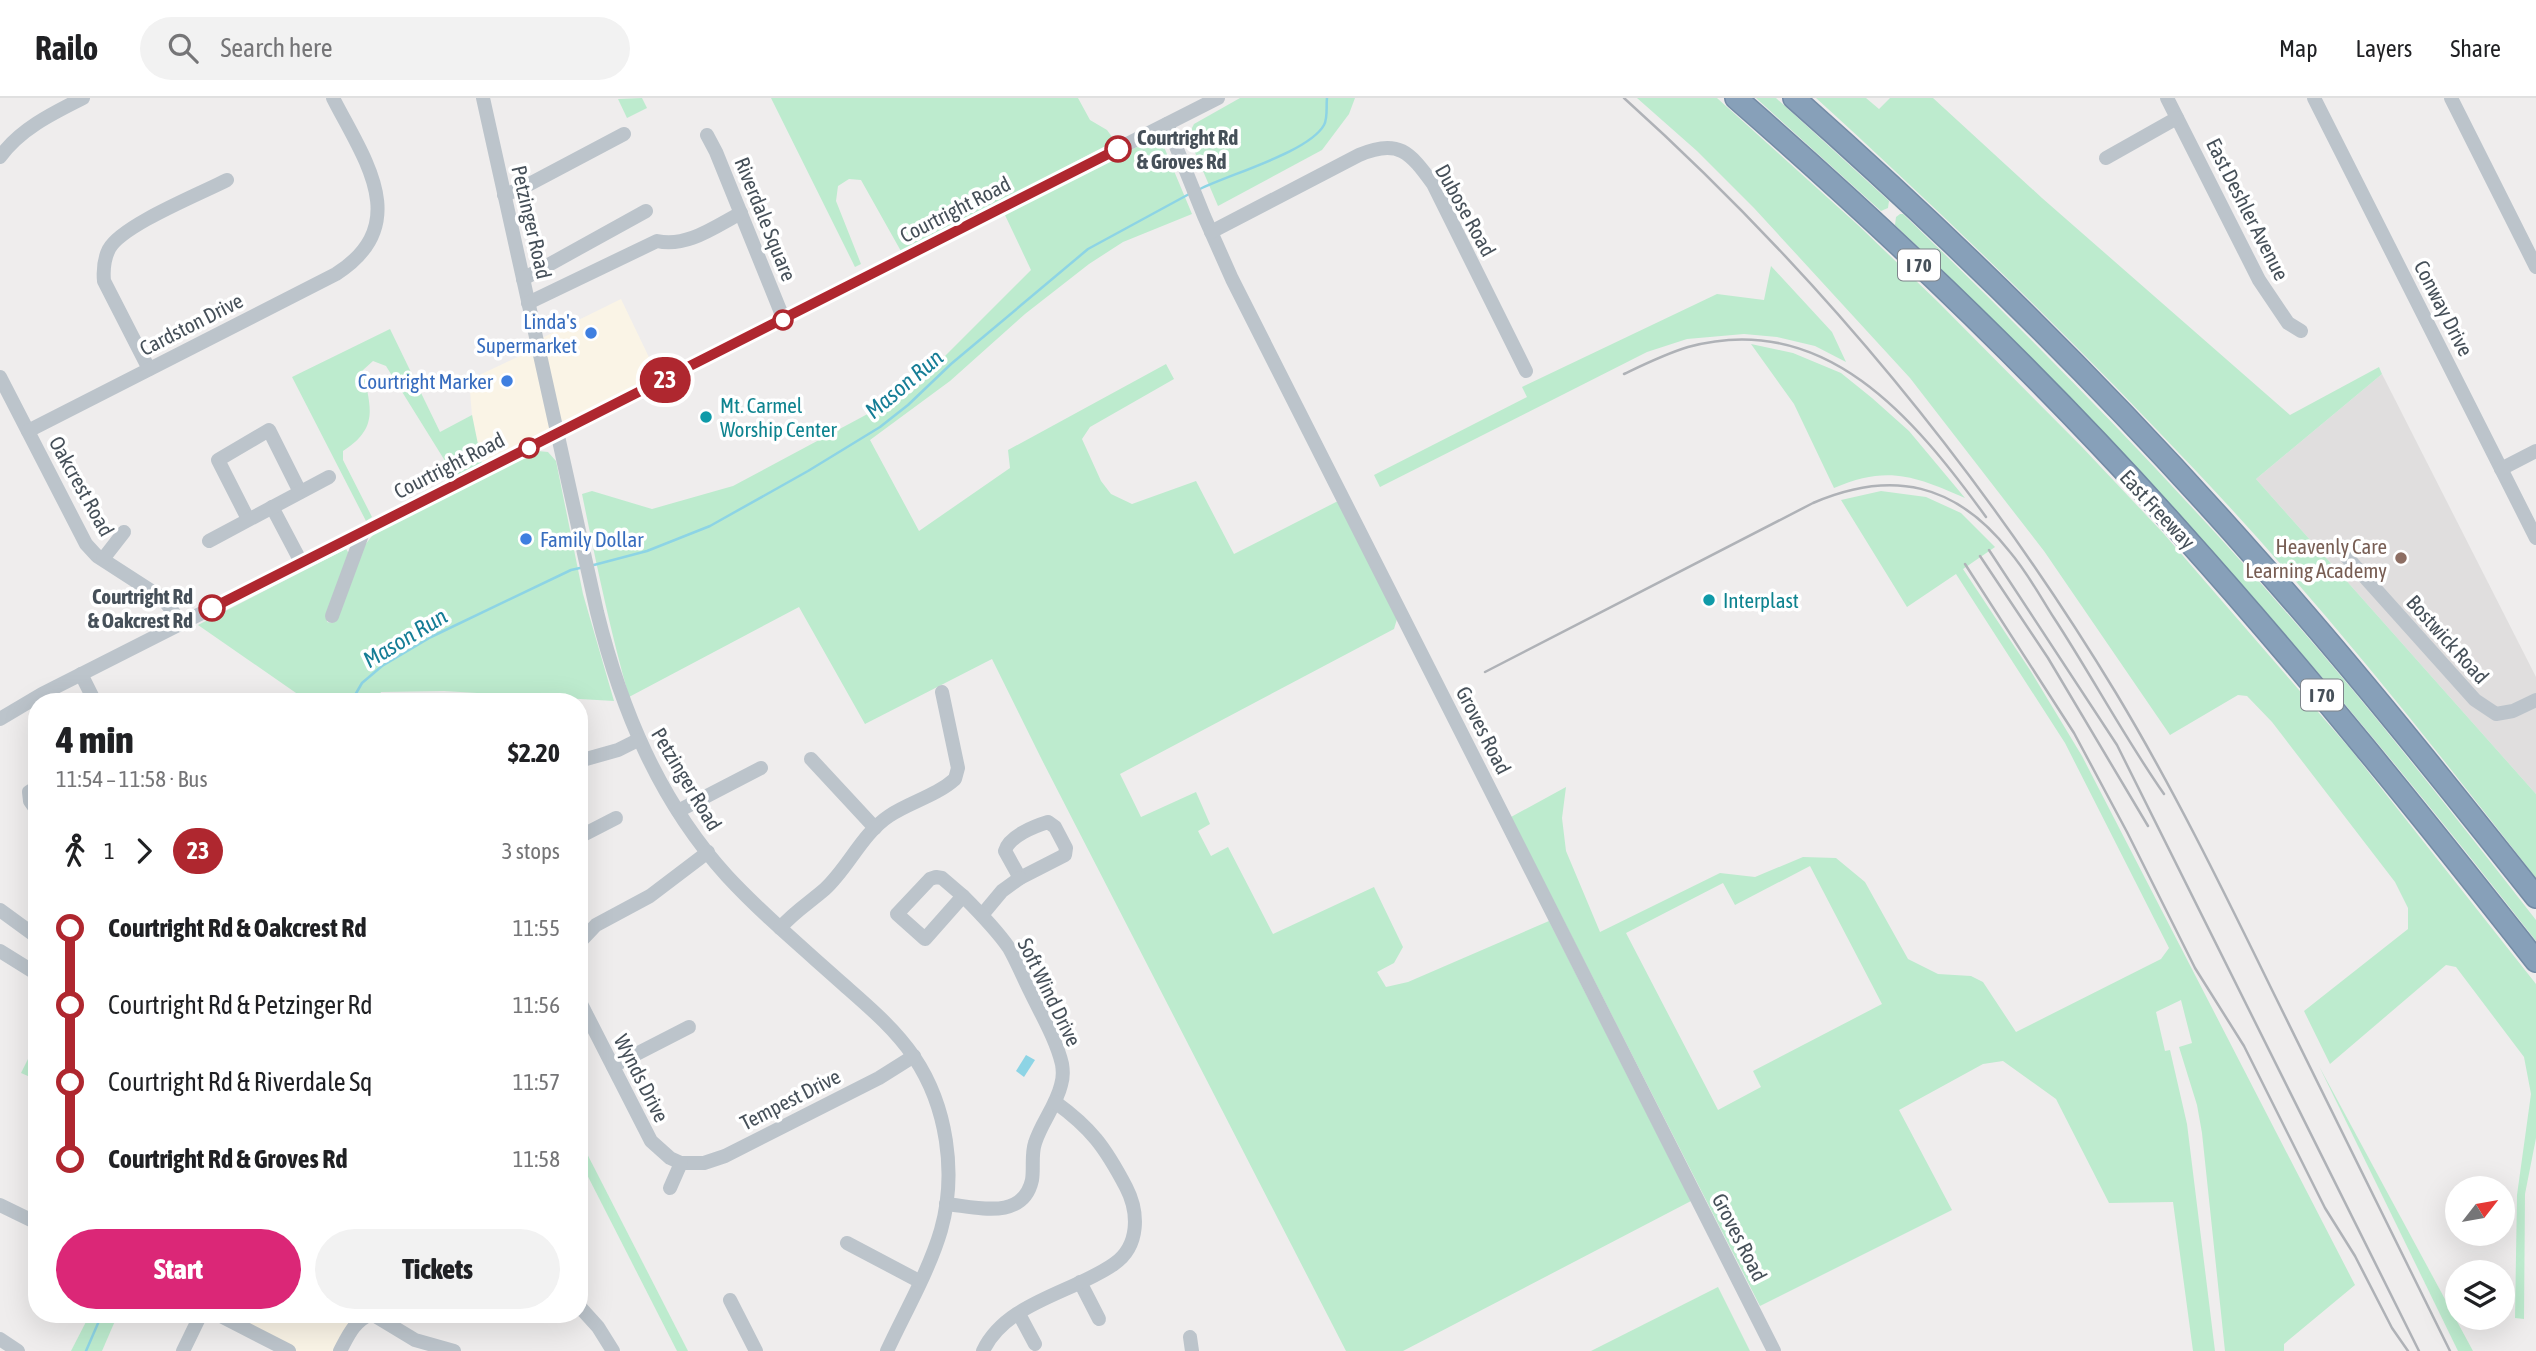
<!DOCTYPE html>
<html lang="en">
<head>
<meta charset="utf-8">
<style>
  :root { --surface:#fff; --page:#f2f2f2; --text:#202124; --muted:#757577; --line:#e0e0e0; --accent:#db2777 }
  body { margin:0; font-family:"Asap Condensed",sans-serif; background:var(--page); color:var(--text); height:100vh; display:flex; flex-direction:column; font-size:26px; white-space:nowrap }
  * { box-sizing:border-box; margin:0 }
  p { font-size:23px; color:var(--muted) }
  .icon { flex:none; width:38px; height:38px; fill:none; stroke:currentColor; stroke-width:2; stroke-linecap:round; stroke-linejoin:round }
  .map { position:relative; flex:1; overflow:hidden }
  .side { position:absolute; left:28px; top:595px; width:560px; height:630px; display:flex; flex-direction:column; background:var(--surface); border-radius:28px; box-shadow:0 7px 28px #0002 }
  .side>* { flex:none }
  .badge { padding:0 14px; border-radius:23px; font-size:24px; line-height:46px }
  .needle { width:46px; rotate:59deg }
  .fabs { position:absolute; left:2445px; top:1078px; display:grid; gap:14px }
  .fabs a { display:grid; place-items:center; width:70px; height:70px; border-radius:50%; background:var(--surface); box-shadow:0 7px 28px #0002; font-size:35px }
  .map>.badge { position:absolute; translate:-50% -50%; box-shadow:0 0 0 4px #fff }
  .legs { display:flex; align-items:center; gap:10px; height:77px; padding:0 28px; font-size:23px }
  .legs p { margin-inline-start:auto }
  .summary { display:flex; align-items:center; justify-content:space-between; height:119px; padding:0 28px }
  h1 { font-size:38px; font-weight:800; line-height:52px }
  .button { display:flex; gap:14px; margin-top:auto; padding:14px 28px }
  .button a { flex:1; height:80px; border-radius:42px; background:var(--accent); color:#fff; font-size:28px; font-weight:800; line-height:80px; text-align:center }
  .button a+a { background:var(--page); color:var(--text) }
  ul { padding:0 28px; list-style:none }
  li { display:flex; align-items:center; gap:24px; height:77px; font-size:26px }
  li i { display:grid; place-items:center; width:10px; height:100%; margin:0 9px; background:currentColor }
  li i::after { content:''; width:18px; height:18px; margin:-9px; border:5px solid; border-radius:50%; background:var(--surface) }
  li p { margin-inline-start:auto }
  li:first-child i { background:linear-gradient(#0000 50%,currentColor 0) }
  li:last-child i { background:linear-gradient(currentColor 50%,#0000 0) }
  header { display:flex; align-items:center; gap:42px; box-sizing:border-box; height:98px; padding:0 35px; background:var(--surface); border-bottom:2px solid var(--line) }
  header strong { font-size:33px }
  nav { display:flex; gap:38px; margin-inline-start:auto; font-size:24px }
  .search { width:490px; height:63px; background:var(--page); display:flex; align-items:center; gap:18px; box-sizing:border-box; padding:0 24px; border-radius:38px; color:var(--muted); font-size:26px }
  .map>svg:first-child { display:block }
  .commercial { fill:#faf4e6 }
  .education { fill:#e0dede }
  .green { fill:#bdebce; fill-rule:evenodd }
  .water { fill:#8dd4e5 }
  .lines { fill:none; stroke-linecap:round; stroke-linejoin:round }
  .stream { stroke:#8dd4e5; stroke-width:2.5 }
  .highway-casing { stroke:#738ba5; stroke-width:24 }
  .minor { stroke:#bcc4cb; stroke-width:14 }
  .highway { stroke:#87a0b9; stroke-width:21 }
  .rail { stroke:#afb2b7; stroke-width:2.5 }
  .line-1-casing { stroke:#fff; stroke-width:16 }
  .line-1 { stroke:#af272f; stroke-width:10 }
  .stop-1-dot { fill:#fff; stroke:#af272f; stroke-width:3.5 }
  .shop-dot { fill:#3f7fe0; stroke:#fff; stroke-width:2.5 }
  .culture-dot { fill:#0f9aa8; stroke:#fff; stroke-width:2.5 }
  .education-dot { fill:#8d6e63; stroke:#fff; stroke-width:2.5 }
  .labels { text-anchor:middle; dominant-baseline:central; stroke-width:7; stroke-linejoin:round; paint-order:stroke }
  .shield { fill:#fff; stroke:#7e848b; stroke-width:2 }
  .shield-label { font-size:19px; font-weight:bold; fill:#465059 }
  .stop-label { font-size:21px; font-weight:bold; fill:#465059; stroke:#fff; text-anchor:start }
  .street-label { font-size:21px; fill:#465059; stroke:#fff }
  .shop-label { font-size:21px; fill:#366cbe; stroke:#fff; text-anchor:end }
  .culture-label { font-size:21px; fill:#0d838f; stroke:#fff; text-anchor:start }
  .education-label { font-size:21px; fill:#785e54; stroke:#fff; text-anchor:end }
  .water-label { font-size:23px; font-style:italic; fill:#157d96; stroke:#fff }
</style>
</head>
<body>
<header>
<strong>Railo</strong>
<div class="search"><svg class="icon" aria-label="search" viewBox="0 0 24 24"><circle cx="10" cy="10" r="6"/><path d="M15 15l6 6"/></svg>Search here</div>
<nav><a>Map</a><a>Layers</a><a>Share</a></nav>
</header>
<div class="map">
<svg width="2536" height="1253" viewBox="0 0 2536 1253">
  <rect width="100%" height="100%" fill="#efeded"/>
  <g class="commercial">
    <path d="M621,201L658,278L482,366L472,317L469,282L543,247L542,240Z"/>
    <path d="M220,1216H354L333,1253H292Z"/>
  </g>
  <path class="education" d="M2382,276L2536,579V696L2256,381Z"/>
  <g class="green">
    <path d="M642,0L647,10L627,20L618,1Z"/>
    <path d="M771,0H1078L1090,22L1107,32L1115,43L902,155L861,82L849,81L838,88L836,103L861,166L855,169Z"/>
    <path d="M1240,0H1355L1349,16L1322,52L1218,108L1188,38L1194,26Z"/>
    <path d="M1637,0H1717L1859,128L1938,204L2082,349L2164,436L2351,652L2536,886V1040L2525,1096L2524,1221L2515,1220L2517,1097L2531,996L2524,959L2456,869L2446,867L2330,966L2304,913L2408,831V810L2395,784L2272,624L2247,598L2238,597L2170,637L2044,453L1910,280L1754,110L1697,53Z"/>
    <path d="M1756,0H1776L1889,103L1888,110L1881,113Z"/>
    <path d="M1816,0H1866L1879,11L1890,0H1933L2042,100L2290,317L2379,269L2382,276L2256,381L2536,696V780C2428,641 2318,502 2197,374C2075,244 1948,120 1816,0Z"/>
    <path d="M1145,45L1164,49L1192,116L1123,144L1089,166L1025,216L950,283L870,342L919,433L1010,370L1008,352L1166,266L1174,281L1090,329L1082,341L1101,383L1111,396L1132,406L1196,383L1234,456L1338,403L1397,521L1394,531L1120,676L1141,719L1196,694L1210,726L1198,733L1211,758L1228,749L1273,836L1374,789L1403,849L1394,865L1377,874L1386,889L1408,884L1549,823L1691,1103L1403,1253H1346L1042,662L992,561L865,626L799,509L629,599C610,532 596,464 582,396L592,393L652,411L733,388L890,304L925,278L1031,172L1004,115Z"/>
    <path d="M1900,116H1903C2060,267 2211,423 2351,590C2414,666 2475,744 2536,822V843C2338,588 2130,349 1895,127L1896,119Z"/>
    <path d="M1771,168L1832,234L1846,264L1815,248L1777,239L1744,236L1687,241L1647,254L1380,389L1374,377L1527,299L1522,289L1717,196L1764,202Z"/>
    <path d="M390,231L440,334L472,317L482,366L455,379L386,268L373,263L363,272C370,309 380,329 343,353V362L372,419L366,423L292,279Z"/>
    <path d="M1751,246L1793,255L1841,275L1872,300L1909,333L1965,400C1915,378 1887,367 1834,390L1794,306Z"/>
    <path d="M538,353L548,354L556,363L583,496L614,603L444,593L381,594L376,604H309L198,527L346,451L350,457L327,524L333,525L360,453L376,433Z"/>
    <path d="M1881,393L1926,399L1961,415L1995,449L1963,471L2030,572L2082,658L2355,1187L2284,1246V1253H2225L2202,1035L2197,1007L2179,949L2192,945L2181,902L2156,914L2165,953L2170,952L2187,1026L2215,1253H2193L2173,1104L2109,1105L2056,1001L2003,963L1983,966L1899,1012L1952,1112L1760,1208L1511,719L1566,689L1562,720L1566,753L1600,834L1720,775L1755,779L1803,759L1836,760L1865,784L1908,861L1938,876L1971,878L1983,884L2016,934L2161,861L2169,850L2065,645L1956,476L1907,509L1841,402ZM1810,768L1882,906L1753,973L1761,989L1718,1012L1626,835L1723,785L1735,807Z"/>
    <path d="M34,949L37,951V982L21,975Z"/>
    <path d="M2319,968L2473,1253H2458Z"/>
    <path d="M579,1040L688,1253H677L579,1061Z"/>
    <path d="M1718,1189L1750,1253H1591Z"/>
    <path d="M90,1216H118L102,1253H71Z"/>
  </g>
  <path class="water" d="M1026,957L1035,962L1024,979L1016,973Z"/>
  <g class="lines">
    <g class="stream">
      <path d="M1200,91C1230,76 1309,54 1324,27C1328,20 1326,8 1327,0"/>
      <path d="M590,468L647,453L710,428L808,373L880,329L908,307L951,266L1088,151L1191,95"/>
      <path d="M351,604L362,585L382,568L431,539L571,472L580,470"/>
      <path d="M86,1253L102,1216"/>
    </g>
    <defs>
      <g id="highway">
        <path d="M1736,0C1892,136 2043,280 2181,435C2305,573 2421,717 2536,863"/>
        <path d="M1794,0C1958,145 2115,300 2260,465C2356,573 2446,686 2536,799"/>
      </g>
    </defs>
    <use href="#highway" class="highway-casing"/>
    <g class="minor">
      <path d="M483,0L597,514C621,611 659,703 727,778C763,817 804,851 844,887C869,909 895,931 914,959C947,1008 957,1075 941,1132C929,1173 905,1214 887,1253"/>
      <path d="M2167,0L2259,182L2288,225L2301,233"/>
      <path d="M2314,0L2536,440"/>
      <path d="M2451,0L2536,169"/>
      <path d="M1167,26L1204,118L1232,181L1774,1253"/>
      <path d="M707,37L716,54L784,222"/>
      <path d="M0,59C20,31 53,15 83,0"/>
      <path d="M2106,60L2177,20"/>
      <path d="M504,97L522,90L624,36"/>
      <path d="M1211,134L1359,57C1398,40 1410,54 1433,86L1526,273"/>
      <path d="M523,181L646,113"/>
      <path d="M528,205L657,143C687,150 716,128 741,115"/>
      <path d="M149,271L104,183C103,172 104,161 109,151C122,127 200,96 227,82"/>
      <path d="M0,279L86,446L97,458L162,500L182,525"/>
      <path d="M28,333L336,176C414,126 364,61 333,0"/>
      <path d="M2501,371L2536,353"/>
      <path d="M272,409L301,464"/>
      <path d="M248,421L218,362L269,332L300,394"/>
      <path d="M209,443L329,379"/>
      <path d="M2345,457L2475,602L2496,616L2513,613L2536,602"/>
      <path d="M103,461L124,434"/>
      <path d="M332,518L363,434"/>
      <path d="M81,576L95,604"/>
      <path d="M0,621L42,596L1218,0"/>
      <path d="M811,661L875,730"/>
      <path d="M579,663L618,652L638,642"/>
      <path d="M37,689L29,694L30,703L37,713"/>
      <path d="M678,713L761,670"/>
      <path d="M1048,724L1055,729L1066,750L1065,757L1020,780L1005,753C1009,738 1035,728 1048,724Z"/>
      <path d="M579,739L616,720"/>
      <path d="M936,779L942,780L963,798L925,841L897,816L930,781Z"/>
      <path d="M0,812L37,839"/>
      <path d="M982,817L1002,793L1020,780"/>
      <path d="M780,830C795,813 809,805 825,791C848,770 862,736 889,718C910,704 936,698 955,681L958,670L942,594"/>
      <path d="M579,845L596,827L650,798L708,754"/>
      <path d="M0,853L37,876"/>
      <path d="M579,902L651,1043L670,1060L681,1065H704L725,1058L879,980L914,958"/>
      <path d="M613,968L689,929"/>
      <path d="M670,1090L681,1065"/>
      <path d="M946,1106C977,1109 1023,1123 1032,1082C1034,1070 1031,1057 1035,1045C1041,1025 1056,1008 1061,987C1063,981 1063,972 1062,966C1056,941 1041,916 1030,893C1023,879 1017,864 1009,850C996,831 979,814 963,798"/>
      <path d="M0,1107L37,1125"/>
      <path d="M847,1145L919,1183"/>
      <path d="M1080,1184L1099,1221"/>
      <path d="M730,1202L756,1253"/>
      <path d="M579,1208L598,1229L613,1253"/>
      <path d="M217,1216L289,1253"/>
      <path d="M372,1216L415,1242L454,1253"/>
      <path d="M1019,1216L1035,1246"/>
      <path d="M1190,1239L1192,1253"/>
      <path d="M0,1241L18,1253"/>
      <path d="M183,1253L201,1216"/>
      <path d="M340,1253C348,1238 354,1223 371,1216"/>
      <path d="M983,1253C1006,1204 1073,1195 1114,1166C1140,1148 1139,1114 1126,1089C1105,1049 1091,1030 1055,1004"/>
    </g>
    <use href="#highway" class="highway"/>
    <g class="rail">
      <path d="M1624,0C1816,173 1982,374 2116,595C2175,693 2225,796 2275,898C2333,1017 2392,1135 2450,1253"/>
      <path d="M1624,276C1645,266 1665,256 1688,249C1825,211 1915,321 1986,419"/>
      <path d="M1989,452L2117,647L2419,1253"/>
      <path d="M1980,458L2048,560L2148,728"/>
      <path d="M1965,466L2074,635L2127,734L2195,870L2244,948L2325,1110L2355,1158L2392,1230L2408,1253"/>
      <path d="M1485,574L1813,405C1892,371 1956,385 2010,454C2027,474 2040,498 2054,520C2092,578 2124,639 2164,696"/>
    </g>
  </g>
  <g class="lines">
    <defs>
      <path id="line-1" d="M212,510L1118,51"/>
    </defs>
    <use href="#line-1" class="line-1-casing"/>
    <use href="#line-1" class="line-1"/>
  </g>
  <g class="stop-1-dot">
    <circle cx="1118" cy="51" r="12"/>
    <circle cx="783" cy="222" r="9"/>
    <circle cx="529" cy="350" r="9"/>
    <circle cx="212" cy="510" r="12"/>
  </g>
  <g class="shop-dot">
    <circle cx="591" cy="235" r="7"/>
    <circle cx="507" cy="283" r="7"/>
    <circle cx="526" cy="441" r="7"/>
  </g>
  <g class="culture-dot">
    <circle cx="706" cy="319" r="7"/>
    <circle cx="1709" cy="502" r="7"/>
  </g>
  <circle class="education-dot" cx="2401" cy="460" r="7"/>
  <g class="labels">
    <g class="shield">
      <rect x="1898" y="151.5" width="42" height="31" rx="5"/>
      <rect x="2301" y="581.5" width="42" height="31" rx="5"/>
    </g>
    <g class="shield-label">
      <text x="1919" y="167">I 70</text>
      <text x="2322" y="597">I 70</text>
    </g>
    <g class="stop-label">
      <text x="1137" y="39">Courtright Rd<tspan x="1137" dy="24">&amp; Groves Rd</tspan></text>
      <text x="193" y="498" text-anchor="end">Courtright Rd<tspan x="193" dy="24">&amp; Oakcrest Rd</tspan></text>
    </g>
    <g class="street-label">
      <text transform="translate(955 111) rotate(-27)">Courtright Road</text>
      <text transform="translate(2248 111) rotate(63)">East Deshler Avenue</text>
      <text transform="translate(1466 112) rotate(61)">Dubose Road</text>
      <text transform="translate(766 121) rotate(68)">Riverdale Square</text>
      <text transform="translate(532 124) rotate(77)">Petzinger Road</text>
      <text transform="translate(2444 210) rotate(63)">Conway Drive</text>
      <text transform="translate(191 226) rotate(-27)">Cardston Drive</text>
      <text transform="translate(449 367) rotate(-27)">Courtright Road</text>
      <text transform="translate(82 388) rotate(61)">Oakcrest Road</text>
      <text transform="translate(2158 411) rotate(47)">East Freeway</text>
      <text transform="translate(2448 541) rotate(48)">Bostwick Road</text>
      <text transform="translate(1484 632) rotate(63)">Groves Road</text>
      <text transform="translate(687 681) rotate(59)">Petzinger Road</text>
      <text transform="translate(1050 894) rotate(64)">Soft Wind Drive</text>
      <text transform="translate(642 980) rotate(63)">Wynds Drive</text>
      <text transform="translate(790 1001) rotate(-27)">Tempest Drive</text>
      <text transform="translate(1740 1139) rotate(63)">Groves Road</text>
    </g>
    <g class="shop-label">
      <text x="577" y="223">Linda's<tspan x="577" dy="24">Supermarket</tspan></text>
      <text x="493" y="283">Courtright Marker</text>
      <text x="540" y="441" text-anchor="start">Family Dollar</text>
    </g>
    <g class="culture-label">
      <text x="720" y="307">Mt. Carmel<tspan x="720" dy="24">Worship Center</tspan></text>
      <text x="1723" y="502">Interplast</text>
    </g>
    <g class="education-label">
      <text x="2387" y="448">Heavenly Care<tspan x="2387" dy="24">Learning Academy</tspan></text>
    </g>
    <g class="water-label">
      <text transform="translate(904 286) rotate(-40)">Mason Run</text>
      <text transform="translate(405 540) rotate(-31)">Mason Run</text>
    </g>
  </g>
</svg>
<div class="fabs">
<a><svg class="needle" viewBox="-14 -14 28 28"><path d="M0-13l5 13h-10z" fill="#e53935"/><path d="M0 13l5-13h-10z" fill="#757577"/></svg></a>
<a><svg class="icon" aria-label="layers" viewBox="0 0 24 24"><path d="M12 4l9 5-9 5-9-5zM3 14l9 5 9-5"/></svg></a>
</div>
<b class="badge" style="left:665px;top:282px;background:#af272f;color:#fff">23</b>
<section class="side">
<div class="summary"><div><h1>4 min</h1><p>11:54 – 11:58 · Bus</p></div><b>$2.20</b></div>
<div class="legs"><svg class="icon" aria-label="walk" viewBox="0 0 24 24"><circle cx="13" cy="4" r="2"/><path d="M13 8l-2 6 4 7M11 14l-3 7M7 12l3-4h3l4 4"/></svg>1<svg class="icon" aria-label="forward" viewBox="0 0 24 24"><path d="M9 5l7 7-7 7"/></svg><b class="badge" style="background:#af272f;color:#fff">23</b><p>3 stops</p></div>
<ul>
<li><i style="color:#af272f"></i><b>Courtright Rd &amp; Oakcrest Rd</b><p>11:55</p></li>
<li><i style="color:#af272f"></i><span>Courtright Rd &amp; Petzinger Rd</span><p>11:56</p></li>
<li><i style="color:#af272f"></i><span>Courtright Rd &amp; Riverdale Sq</span><p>11:57</p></li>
<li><i style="color:#af272f"></i><b>Courtright Rd &amp; Groves Rd</b><p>11:58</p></li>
</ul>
<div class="button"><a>Start</a><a>Tickets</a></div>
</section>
</div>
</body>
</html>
